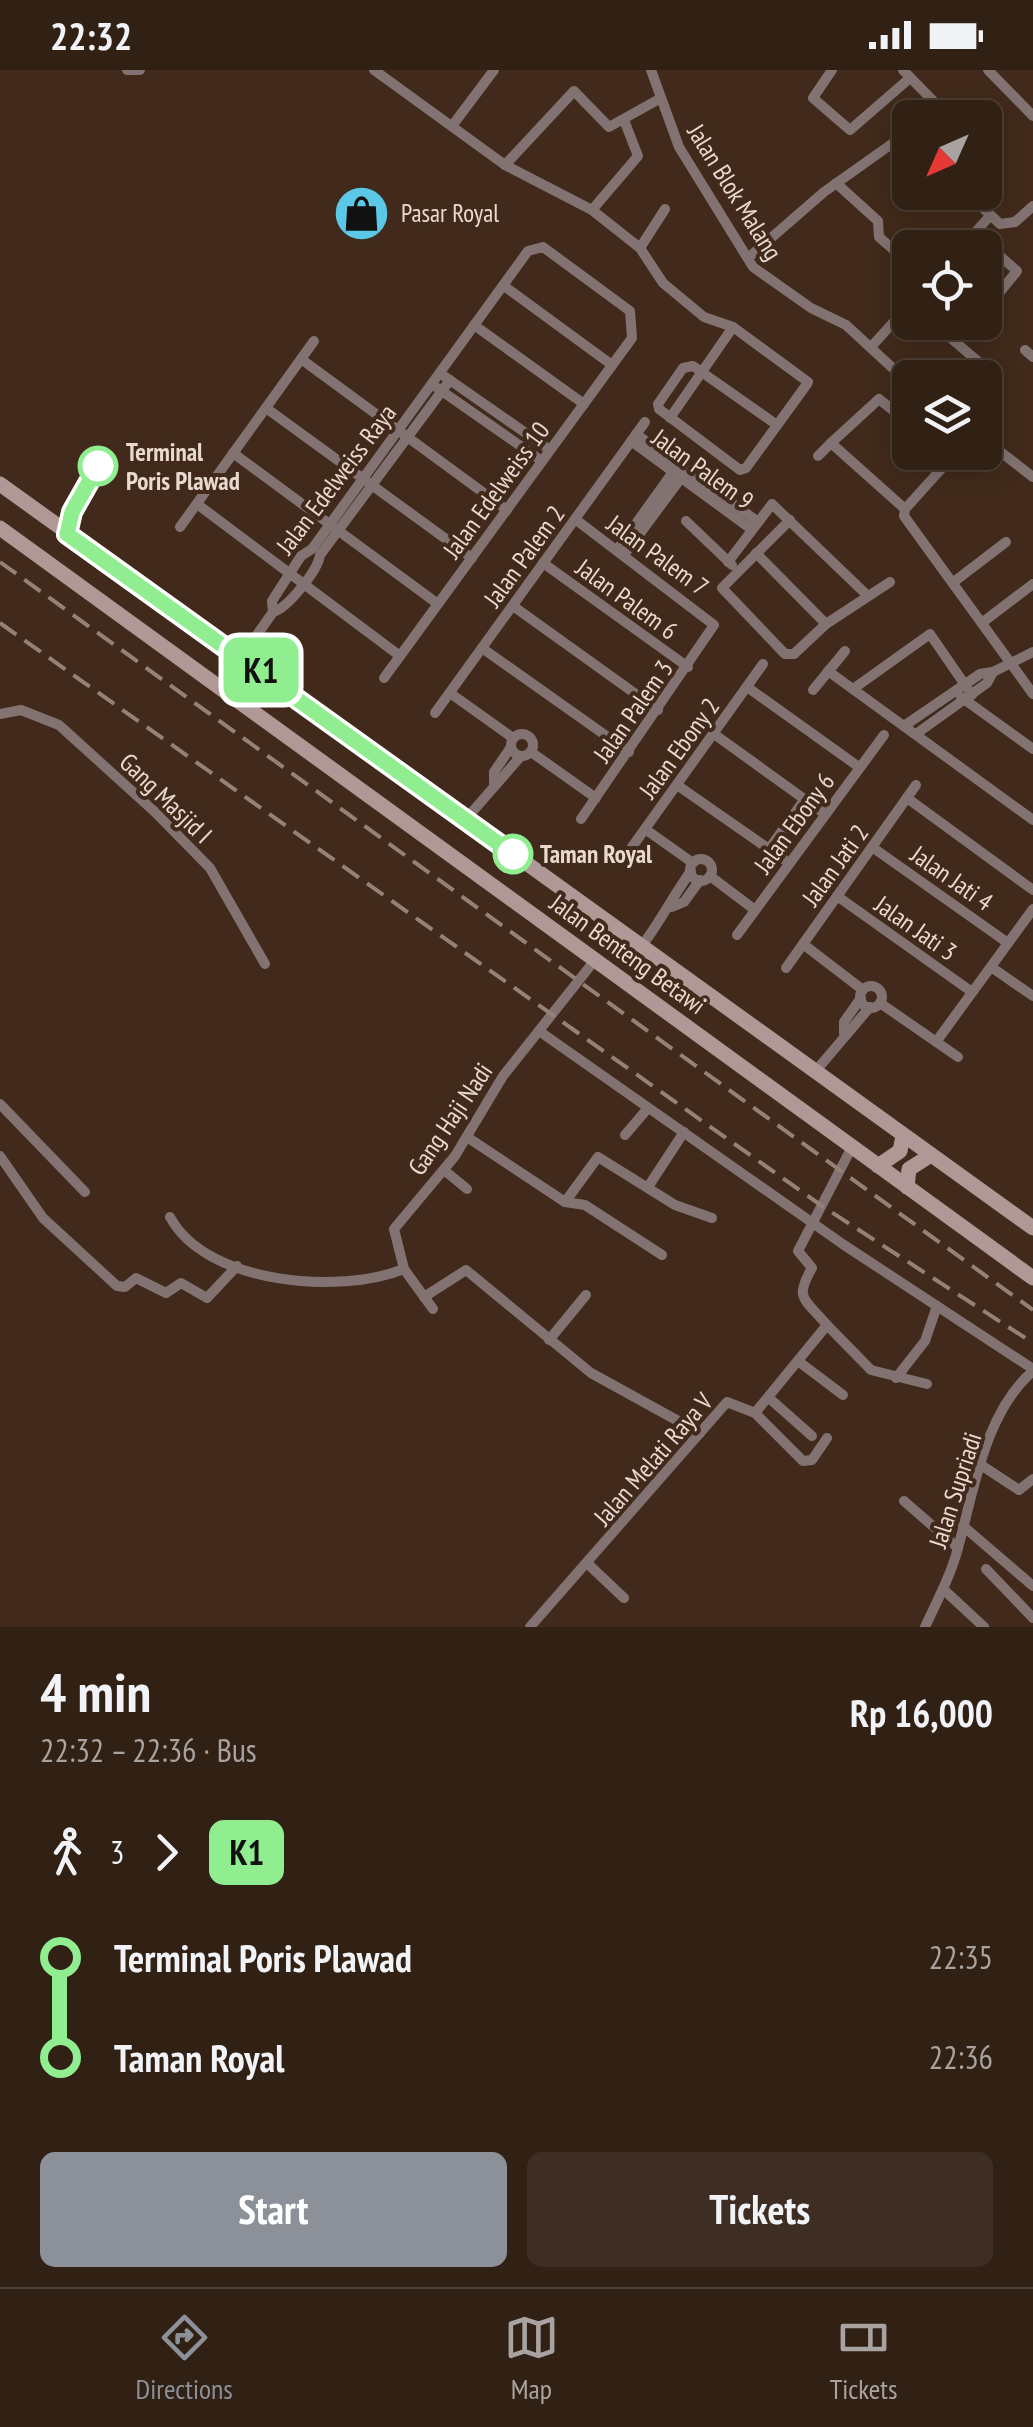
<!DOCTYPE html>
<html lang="en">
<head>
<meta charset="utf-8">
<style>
  :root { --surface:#312014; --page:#3d2d22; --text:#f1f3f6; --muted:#a8a3a0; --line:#4c3e34; --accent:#8c9099 }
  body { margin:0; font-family:"PT Sans Narrow",sans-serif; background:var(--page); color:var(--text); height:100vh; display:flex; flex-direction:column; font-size:38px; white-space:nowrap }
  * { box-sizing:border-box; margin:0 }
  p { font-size:32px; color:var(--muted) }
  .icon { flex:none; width:55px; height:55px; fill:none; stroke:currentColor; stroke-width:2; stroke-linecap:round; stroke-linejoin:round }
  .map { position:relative; height:1557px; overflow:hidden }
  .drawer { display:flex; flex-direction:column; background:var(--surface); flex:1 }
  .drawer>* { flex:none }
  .badge { padding:0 20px; border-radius:15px; font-size:35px; line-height:65px }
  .needle { width:65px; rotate:225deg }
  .controls { position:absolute; left:892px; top:30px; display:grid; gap:20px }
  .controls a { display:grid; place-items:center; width:110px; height:110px; border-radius:15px; background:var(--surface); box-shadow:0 5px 25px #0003,0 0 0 2px var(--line); font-size:50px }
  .map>.badge { position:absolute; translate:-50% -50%; box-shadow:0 0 0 5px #fff }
  .legs { display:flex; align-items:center; gap:15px; height:110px; padding:0 40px; font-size:32px }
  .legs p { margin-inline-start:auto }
  .overview { display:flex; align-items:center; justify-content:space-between; height:170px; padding:0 40px }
  h1 { font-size:55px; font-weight:600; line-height:75px }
  .primary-button { display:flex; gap:20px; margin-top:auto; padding:20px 40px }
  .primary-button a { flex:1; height:115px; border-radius:15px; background:var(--accent); color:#fff; font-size:40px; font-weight:600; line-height:115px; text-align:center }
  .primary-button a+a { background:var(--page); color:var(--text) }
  ul { padding:0 40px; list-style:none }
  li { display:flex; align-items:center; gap:35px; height:100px; font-size:38px }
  li i { display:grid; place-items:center; width:15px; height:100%; margin:0 12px; background:currentColor }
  li i::after { content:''; width:25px; height:25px; margin:-12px; border:8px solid; border-radius:50%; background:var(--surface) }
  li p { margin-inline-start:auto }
  li:first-child i { background:linear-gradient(#0000 50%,currentColor 0) }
  li:last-child i { background:linear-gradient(currentColor 50%,#0000 0) }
  .status { display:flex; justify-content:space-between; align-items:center; height:70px; padding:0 50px; background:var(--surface); direction:ltr }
  .status svg { height:28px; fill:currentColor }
  .tab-bar { display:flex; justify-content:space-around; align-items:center; height:140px; border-top:2px solid var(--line); background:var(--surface); font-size:28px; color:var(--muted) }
  .tab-bar a { display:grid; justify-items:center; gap:5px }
  .tab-bar .active { color:var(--accent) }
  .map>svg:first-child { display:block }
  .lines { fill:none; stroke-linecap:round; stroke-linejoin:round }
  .minor { stroke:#827372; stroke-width:10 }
  .secondary { stroke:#b09897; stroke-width:15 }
  .rail { stroke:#958276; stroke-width:4; stroke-dasharray:20 10; stroke-linecap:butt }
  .line-1-casing { stroke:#fff; stroke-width:22 }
  .line-1 { stroke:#90ee90; stroke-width:15 }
  .stop-1-dot { fill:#fff; stroke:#90ee90; stroke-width:5 }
  .labels { text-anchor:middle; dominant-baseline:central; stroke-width:8; stroke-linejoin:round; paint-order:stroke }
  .street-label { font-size:25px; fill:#e9dad0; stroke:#412a1b }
  .poi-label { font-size:25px; fill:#e9dad0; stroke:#412a1b; text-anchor:start }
  .stop-label { font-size:25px; font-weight:bold; fill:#e9dad0; stroke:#412a1b; text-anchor:start }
</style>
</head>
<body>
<div class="status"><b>22:32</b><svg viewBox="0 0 49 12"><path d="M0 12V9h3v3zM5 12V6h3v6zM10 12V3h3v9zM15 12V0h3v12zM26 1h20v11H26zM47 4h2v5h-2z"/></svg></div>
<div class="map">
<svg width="1033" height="1557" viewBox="0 0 1033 1557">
  <rect width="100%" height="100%" fill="#412a1b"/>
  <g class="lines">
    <g class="minor">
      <path d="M127,0H140"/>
      <path d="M374,0L505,95L592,140L640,178L663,213L704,247L733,257L808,312L807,314L746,398L740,400L659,339L658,334L683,298L693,296L777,355"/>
      <path d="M651,0L679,77L753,197L811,238L846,255L910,314"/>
      <path d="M832,0L813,28L850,60L910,8"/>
      <path d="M903,0L940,38L948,41L959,36L974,48"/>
      <path d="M988,0L1033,46"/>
      <path d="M452,56L494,0"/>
      <path d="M505,95L574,21L609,57L661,28"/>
      <path d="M836,113L878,151L879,167L910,194"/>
      <path d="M966,122L1000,154L1015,152L1033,136"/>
      <path d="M592,140L638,86L624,50"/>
      <path d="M974,163L1017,201L985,240"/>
      <path d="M640,178L665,139"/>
      <path d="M961,178L989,147"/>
      <path d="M748,188L824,122L910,61"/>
      <path d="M504,216L612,295"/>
      <path d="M932,252L981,294L970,308"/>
      <path d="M474,255L584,334"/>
      <path d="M956,272L974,252"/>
      <path d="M871,277L910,234"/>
      <path d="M1025,280L1033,287"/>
      <path d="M301,289L507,440"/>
      <path d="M444,306L550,380"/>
      <path d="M436,317L542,391"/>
      <path d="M266,338L472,488"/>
      <path d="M670,348L733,257"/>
      <path d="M636,364L757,451"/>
      <path d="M985,370L1033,407"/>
      <path d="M631,371L751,459"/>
      <path d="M831,373L879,329L910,354"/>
      <path d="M939,382L943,397L905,439L904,446L1033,624"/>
      <path d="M233,383L438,534"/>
      <path d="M818,386L831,373L905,439"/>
      <path d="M197,434L400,586"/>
      <path d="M575,449L714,555L581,749"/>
      <path d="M790,450L722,518L785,584H794L826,554L890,512"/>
      <path d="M686,451L732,495"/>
      <path d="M180,457L314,271"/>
      <path d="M617,480L673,402"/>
      <path d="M756,483L826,554"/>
      <path d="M624,485L681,408"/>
      <path d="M728,492L772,434L868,526"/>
      <path d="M543,493L688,597"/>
      <path d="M955,511L1006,472"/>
      <path d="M513,536L658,640"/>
      <path d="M273,542L272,531L301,486L312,479L528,181L543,177L630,241L632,268L384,608"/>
      <path d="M983,552L1033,514"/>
      <path d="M482,578L629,682"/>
      <path d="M242,586L273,542C288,538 318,500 320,485L450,310"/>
      <path d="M828,601L1033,750"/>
      <path d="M747,617L859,697"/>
      <path d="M853,619L930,564L972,625"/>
      <path d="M813,620L845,581"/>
      <path d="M450,623L513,668"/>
      <path d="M961,627L1033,679"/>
      <path d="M435,643L645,352"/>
      <path d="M0,644L21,640L59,655L155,742L210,798L265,894"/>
      <path d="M904,656L980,604L993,602L1033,582"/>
      <path d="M714,664L825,744"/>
      <path d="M916,664L987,613L993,602"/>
      <circle cx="522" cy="675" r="11"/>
      <path d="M531,682L596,728"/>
      <path d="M494,712V702L511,677"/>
      <path d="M677,715L789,793"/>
      <path d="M907,728L1033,820"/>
      <path d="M466,749L521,686"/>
      <path d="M645,759L693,793"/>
      <path d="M872,777L1008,873"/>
      <path d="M769,779L805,729"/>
      <path d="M627,784L763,594"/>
      <circle cx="701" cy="800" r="11"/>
      <path d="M710,806L755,840"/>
      <path d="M837,826L972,922"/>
      <path d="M672,837L684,832L700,810"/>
      <path d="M737,865L884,665"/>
      <path d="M803,874L863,920"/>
      <path d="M641,877C660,852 673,826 691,801"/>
      <path d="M991,897L1033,926"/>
      <path d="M786,898L916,715"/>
      <circle cx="871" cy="927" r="11"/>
      <path d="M880,933L958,987"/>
      <path d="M539,961L844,1175L1033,1299"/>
      <path d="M844,963V952L861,928"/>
      <path d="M936,972L1033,839"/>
      <path d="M814,1003L870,937"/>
      <path d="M0,1034L85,1122"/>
      <path d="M625,1065L648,1038"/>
      <path d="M467,1067L565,1132L585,1135L662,1185"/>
      <path d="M0,1086L43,1148L117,1216L125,1217L136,1208L166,1223L181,1213L207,1228L237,1196"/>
      <path d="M444,1100L467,1119"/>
      <path d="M648,1117L684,1062"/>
      <path d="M565,1132L598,1087L675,1135L712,1148"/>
      <path d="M170,1147C206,1214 339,1225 404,1199"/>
      <path d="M424,1227L466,1200L591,1303L700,1363"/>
      <path d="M433,1239L404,1199L394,1159L455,1086L503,1006L595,890"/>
      <path d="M827,1255L871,1300L927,1314"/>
      <path d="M549,1270L586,1225"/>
      <path d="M798,1291L843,1325"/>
      <path d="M896,1308L925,1271L937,1236"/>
      <path d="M769,1328L812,1366"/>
      <path d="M755,1343L827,1255C804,1228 794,1229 812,1198L798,1181L852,1077"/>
      <path d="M981,1395L1019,1420L1033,1409"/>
      <path d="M904,1431L958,1478"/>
      <path d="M963,1456L1033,1516"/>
      <path d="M588,1494L624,1528"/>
      <path d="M986,1499L1033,1548"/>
      <path d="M943,1519L984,1557"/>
      <path d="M530,1557L727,1332L755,1343L803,1391L812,1390L827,1368"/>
      <path d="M925,1557C937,1531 951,1505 958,1478C974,1420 985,1342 1033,1301"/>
    </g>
    <g class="secondary">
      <path d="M0,414L1033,1158"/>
      <path d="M0,458L1033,1208"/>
      <path d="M878,1096L900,1081L903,1066"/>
      <path d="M907,1117L909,1099L931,1085"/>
    </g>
    <g class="rail">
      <path d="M0,492L1033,1240"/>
      <path d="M0,553L822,1136L1033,1273"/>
    </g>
  </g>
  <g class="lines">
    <defs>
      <path id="line-1" d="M98,396L72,442L67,464L513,784"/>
    </defs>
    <use href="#line-1" class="line-1-casing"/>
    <use href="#line-1" class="line-1"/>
  </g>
  <defs>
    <symbol id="shop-disc" viewBox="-11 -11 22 22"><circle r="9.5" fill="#5bc8e7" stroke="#412a1b"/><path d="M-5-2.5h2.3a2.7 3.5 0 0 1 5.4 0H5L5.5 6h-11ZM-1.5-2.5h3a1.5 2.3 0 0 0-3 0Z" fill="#111"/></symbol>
  </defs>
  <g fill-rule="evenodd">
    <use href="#shop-disc" x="330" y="112" width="63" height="63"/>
  </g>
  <g class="stop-1-dot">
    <circle cx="98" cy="396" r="18"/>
    <circle cx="513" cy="784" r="18"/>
  </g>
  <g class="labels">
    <g class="street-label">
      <text transform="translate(735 122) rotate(58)">Jalan Blok Malang</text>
      <text transform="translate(703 399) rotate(36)">Jalan Palem 9</text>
      <text transform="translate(336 409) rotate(-53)">Jalan Edelweiss Raya</text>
      <text transform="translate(496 420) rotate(-54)">Jalan Edelweiss 10</text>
      <text transform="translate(658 485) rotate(36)">Jalan Palem 7</text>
      <text transform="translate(524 486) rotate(-54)">Jalan Palem 2</text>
      <text transform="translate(627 529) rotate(36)">Jalan Palem 6</text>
      <text transform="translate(633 641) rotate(-55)">Jalan Palem 3</text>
      <text transform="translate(679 678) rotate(-54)">Jalan Ebony 2</text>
      <text transform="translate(166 728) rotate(44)">Gang Masjid I</text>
      <text transform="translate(794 753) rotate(-54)">Jalan Ebony 6</text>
      <text transform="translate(835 795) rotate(-54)">Jalan Jati 2</text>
      <text transform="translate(952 808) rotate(35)">Jalan Jati 4</text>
      <text transform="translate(916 858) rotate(35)">Jalan Jati 3</text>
      <text transform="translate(628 884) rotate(36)">Jalan Benteng Betawi</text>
      <text transform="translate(450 1049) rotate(-56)">Gang Haji Nadi</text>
      <text transform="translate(653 1389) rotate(-49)">Jalan Melati Raya V</text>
      <text transform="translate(955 1420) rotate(-72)">Jalan Supriadi</text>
    </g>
    <g class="poi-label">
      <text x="401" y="143">Pasar Royal</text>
    </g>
    <g class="stop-label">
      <text x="126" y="382">Terminal<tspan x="126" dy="29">Poris Plawad</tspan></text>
      <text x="540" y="784">Taman Royal</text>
    </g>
  </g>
</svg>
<div class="controls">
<a><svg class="needle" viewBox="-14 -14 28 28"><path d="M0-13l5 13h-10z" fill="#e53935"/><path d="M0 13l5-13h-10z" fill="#a8a3a0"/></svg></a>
<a><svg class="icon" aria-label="locate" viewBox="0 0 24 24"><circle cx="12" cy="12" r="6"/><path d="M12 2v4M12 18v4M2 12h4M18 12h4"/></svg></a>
<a><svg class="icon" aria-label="layers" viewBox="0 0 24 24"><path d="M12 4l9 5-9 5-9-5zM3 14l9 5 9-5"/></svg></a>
</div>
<b class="badge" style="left:261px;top:600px;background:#90ee90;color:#111">K1</b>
</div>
<section class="drawer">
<div class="overview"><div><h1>4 min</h1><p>22:32 – 22:36 · Bus</p></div><b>Rp 16,000</b></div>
<div class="legs"><svg class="icon" aria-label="walk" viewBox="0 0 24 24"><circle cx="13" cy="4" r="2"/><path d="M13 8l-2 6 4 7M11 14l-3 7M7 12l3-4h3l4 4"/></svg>3<svg class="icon" aria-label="forward" viewBox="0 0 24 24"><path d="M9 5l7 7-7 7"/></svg><b class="badge" style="background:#90ee90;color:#111">K1</b></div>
<ul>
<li><i style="color:#90ee90"></i><b>Terminal Poris Plawad</b><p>22:35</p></li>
<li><i style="color:#90ee90"></i><b>Taman Royal</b><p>22:36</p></li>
</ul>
<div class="primary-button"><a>Start</a><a>Tickets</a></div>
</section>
<nav class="tab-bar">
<a class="active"><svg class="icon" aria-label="directions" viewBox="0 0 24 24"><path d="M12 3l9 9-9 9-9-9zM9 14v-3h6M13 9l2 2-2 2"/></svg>Directions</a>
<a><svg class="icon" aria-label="map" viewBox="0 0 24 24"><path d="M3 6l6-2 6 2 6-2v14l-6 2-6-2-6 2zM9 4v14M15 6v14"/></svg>Map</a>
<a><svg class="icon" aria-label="tickets" viewBox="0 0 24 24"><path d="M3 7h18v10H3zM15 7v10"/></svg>Tickets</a>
</nav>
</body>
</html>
